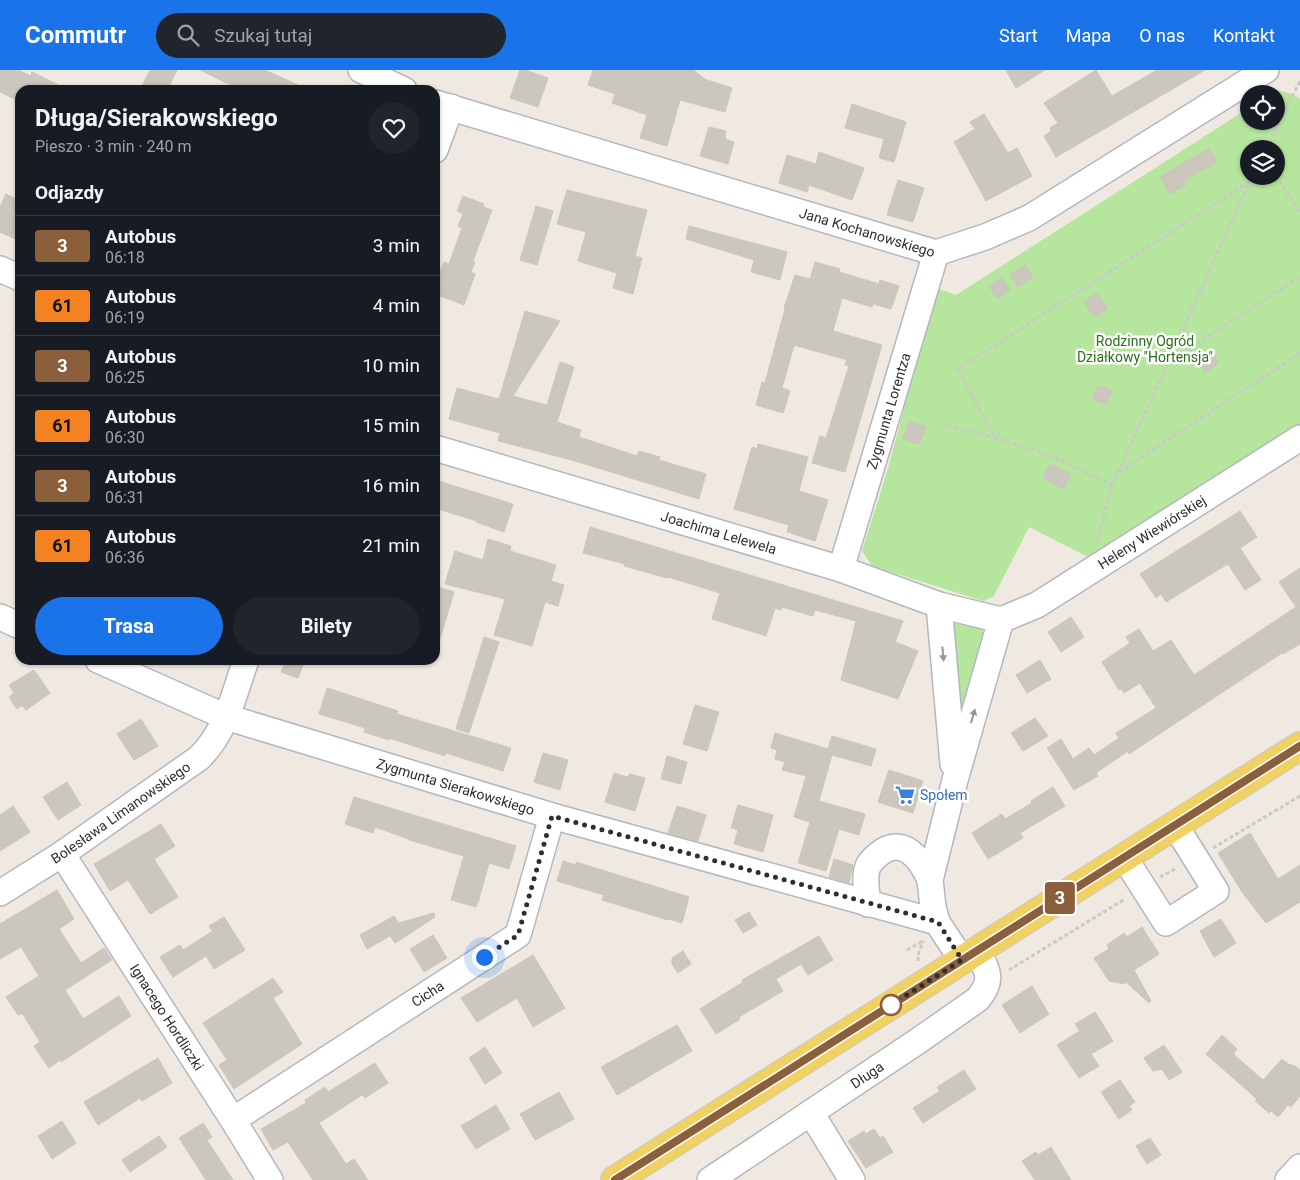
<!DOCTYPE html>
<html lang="pl">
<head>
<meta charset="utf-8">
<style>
  :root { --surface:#171b24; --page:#20242c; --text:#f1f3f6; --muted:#9ea1a6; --line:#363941; --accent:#1a73e8 }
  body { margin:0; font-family:Roboto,sans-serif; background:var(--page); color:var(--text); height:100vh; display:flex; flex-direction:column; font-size:19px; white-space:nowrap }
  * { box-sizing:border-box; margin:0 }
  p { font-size:16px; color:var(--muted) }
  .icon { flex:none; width:28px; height:28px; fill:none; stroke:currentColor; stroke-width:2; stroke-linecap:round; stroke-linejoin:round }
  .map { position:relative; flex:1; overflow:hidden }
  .sheet { position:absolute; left:15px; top:15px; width:425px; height:580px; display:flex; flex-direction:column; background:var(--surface); border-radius:15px; box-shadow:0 1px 4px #0004 }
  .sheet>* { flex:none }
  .badge { padding:0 10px; border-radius:4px; font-size:18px; line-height:32px }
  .tools { position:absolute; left:1240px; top:15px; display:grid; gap:10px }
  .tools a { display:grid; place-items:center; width:45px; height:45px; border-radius:50%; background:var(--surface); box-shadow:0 1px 4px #0004; font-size:25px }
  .you { position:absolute; width:25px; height:25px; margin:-12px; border:4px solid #fff; border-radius:50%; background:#1a73e8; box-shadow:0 0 0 8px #1a73e833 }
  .map>.badge { position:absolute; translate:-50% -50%; box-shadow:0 0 0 2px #fff }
  h2 { padding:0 20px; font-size:19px; line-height:45px }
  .round { display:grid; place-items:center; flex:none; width:52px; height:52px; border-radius:26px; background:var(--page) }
  .headline { display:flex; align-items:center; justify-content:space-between; height:85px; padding:0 20px }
  h1 { font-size:24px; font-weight:700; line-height:38px }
  .cta { display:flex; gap:10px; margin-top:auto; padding:10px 20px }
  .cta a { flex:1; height:58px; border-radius:30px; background:var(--accent); color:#fff; font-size:20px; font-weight:700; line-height:58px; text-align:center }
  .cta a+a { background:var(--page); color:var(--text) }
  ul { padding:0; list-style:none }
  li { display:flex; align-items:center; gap:15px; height:60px; padding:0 20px; border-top:1px solid var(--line) }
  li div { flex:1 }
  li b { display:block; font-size:19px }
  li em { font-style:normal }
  li .badge { min-width:55px; font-weight:700; text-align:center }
  header { display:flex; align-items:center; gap:30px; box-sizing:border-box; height:70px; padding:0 25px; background:var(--accent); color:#fff }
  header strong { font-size:24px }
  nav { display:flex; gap:28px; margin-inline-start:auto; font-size:18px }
  .search { width:350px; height:45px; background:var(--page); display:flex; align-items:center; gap:12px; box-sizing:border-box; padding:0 18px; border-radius:28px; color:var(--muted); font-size:19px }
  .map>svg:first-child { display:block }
  .green { fill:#b6e59e; fill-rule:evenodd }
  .building { fill:#cbc7bf; stroke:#cbc5ba }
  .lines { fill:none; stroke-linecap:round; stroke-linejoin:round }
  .minor-casing { stroke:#b4b7c1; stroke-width:28 }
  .major-casing { stroke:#c9c9c9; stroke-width:30 }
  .path { stroke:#c9c9c9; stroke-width:3; stroke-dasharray:4 2.5; stroke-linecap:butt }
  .minor { stroke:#fff; stroke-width:25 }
  .major { stroke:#f2d163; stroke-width:28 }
  .oneway { fill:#969696 }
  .line-casing { stroke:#fff; stroke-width:11 }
  .line { stroke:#8b5e3c; stroke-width:8 }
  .walk { stroke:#2e2e2e; stroke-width:5; stroke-dasharray:0 9 }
  .stop-dot { fill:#fff; stroke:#8b5e3c; stroke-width:2.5 }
  .labels { text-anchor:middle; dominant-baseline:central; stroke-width:5; stroke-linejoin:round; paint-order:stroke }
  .street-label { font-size:14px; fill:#2e2e2e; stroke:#fff }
  .park-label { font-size:14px; fill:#2c6e1b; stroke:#fff }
  .shop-label { font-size:14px; fill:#366cbe; stroke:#fff; text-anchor:start }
</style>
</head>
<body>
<header>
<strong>Commutr</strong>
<div class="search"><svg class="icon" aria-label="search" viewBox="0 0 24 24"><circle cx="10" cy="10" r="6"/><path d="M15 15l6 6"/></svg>Szukaj tutaj</div>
<nav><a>Start</a><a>Mapa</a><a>O nas</a><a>Kontakt</a></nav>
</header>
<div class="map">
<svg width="1300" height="1110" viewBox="0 0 1300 1110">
  <rect width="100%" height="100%" fill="#efe9e1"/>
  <g class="green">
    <path d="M1276,20L1293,24L1300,29V356L1090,488L1029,457L994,526L983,531L872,496L862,481L887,402L936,218L956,225L1249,38V51H1276V24H1271ZM1249,79H1276V106H1249Z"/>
    <path d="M952,553L981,558L985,567L960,649Z"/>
  </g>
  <g class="building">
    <path d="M0,0H18L31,6L32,2L69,20H19L15,29L0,22Z"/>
    <path d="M150,0H177L167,20H140Z"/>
    <path d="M200,0H265L309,20H241Z"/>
    <path d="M520,0H525L548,8L538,37L510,28Z"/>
    <path d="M593,0H692L695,1L704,9L732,18L725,42L680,30L667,76L640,68L647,45L612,33L615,24L588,15Z"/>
    <path d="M1006,0H1045L1016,18Z"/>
    <path d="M1096,0L1112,26L1157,0H1205L1056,87L1044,66L1051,61L1050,58L1058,53L1044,33Z"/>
    <path d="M852,34L906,52L894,92L879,88L884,69L845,58Z"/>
    <path d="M984,44L1008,83L1017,78L1032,106L986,131L954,72L975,59L970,52Z"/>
    <path d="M709,57L726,61L725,69L734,72L728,94L700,86Z"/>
    <path d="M1209,78L1217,92L1183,111L1186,115L1170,124L1160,107Z"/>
    <path d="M819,82L864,98L852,130L809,115L807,122L779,113L787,85L816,94Z"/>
    <path d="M898,110L924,118L913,152L887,145Z"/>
    <path d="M567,120L647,140L635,186L642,188L633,224L613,218L617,203L578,191L586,162L557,154Z"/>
    <path d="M6,124L20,131V171L0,162V137Z"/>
    <path d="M463,126L484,134L483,137L492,140L473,191L475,192L471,202L475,204L464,235L435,224V216L444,192L449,194L462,158L458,156L463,144L457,141Z"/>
    <path d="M536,136L553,141L537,195L520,190Z"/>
    <path d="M689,156L787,182L780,210L751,202L754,190L686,169Z"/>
    <path d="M815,192L840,199L839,202L879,214L880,210L899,216L891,239L873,234L872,237L842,228L833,261L882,275L845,402L812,393L820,366L826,368L849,296L845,295L847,290L794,275L782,318L790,321L783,343L756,335L762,312L765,313L785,239L784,238L795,205L810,209Z"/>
    <path d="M1025,195L1033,207L1018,217L1010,204Z"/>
    <path d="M1002,207L1010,220L997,229L989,216Z"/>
    <path d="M1097,223L1107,239L1094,247L1084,232Z"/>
    <path d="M525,241L560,251L513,326L547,335L560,292L574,297L557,352L581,360L579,367L637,386L639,381L660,387L659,390L706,404L699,429L572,390L498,371L500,363L449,349L457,318L499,329Z"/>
    <path d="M1210,279L1219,293L1205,302L1196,288Z"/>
    <path d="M1098,315L1112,321L1106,335L1092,328Z"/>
    <path d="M909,351L926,357L919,374L903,369Z"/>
    <path d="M758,374L808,387L799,421L828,430L815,471L787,462L789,455L734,439L752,377L757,379Z"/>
    <path d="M1050,394L1071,404L1064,419L1043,408Z"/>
    <path d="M435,410L513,434L504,462L476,452L477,451L435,438Z"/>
    <path d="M1240,441L1257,467L1240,478L1261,510L1245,520L1228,494L1226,496V495L1166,532L1161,524L1156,528L1140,504Z"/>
    <path d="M590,457L903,551L895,572L918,581L898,629L841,610L856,551L815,540L813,546L782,537L781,540L775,538L766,566L712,549L720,523L668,507L667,508L624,496L625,494L583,483Z"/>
    <path d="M488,469L511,476L510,481L556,495L551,511L564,515L558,536L545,532L532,576L494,565L505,529L445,514L455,481L483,490Z"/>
    <path d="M1300,498V574L1283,584L1282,583L1129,684L1128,681L1096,703L1098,706L1074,720L1047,678L1061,669L1073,689L1089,678L1094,685L1119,668L1116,663L1156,638L1140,613L1124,623L1122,619L1119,620L1102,592L1130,573L1126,567L1139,559L1153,581L1171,570L1194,605L1296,537L1279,512Z"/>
    <path d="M435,516L454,522L439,572L435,571Z"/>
    <path d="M1071,547L1084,567L1061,582L1048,562Z"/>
    <path d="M484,567L499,572L469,663L456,659Z"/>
    <path d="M286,590H305L298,608L281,602Z"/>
    <path d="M1040,590L1051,609L1027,623L1016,605Z"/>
    <path d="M34,600L50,623L26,640L22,635L17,639L9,627L14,623L9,615Z"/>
    <path d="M327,618L398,641L397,644L511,678L503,701L446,683L445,686L389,668V670L364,662L365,658L319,644Z"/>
    <path d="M695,635L719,642L707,681L683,674Z"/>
    <path d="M1035,648L1048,666L1023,681L1011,663Z"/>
    <path d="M141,649L158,676L134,690L117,664Z"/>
    <path d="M775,663L828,679L832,666L876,679L871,696L832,685L819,731L865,744L859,765L839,759L826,801L798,793L810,752L794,747L806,706L782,700L785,692L775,689L777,680L771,678Z"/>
    <path d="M543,683L568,690L560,720L534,712Z"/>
    <path d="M667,686L687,692L681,714L661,709Z"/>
    <path d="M889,700L923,711L913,743L878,732Z"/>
    <path d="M614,703L627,707L630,704L645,708L635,741L605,732Z"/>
    <path d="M67,712L81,735L58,750L43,727Z"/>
    <path d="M1053,717L1065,736L1020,763L1023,768L988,789L972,763L1002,744L1005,749L1032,733L1031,731Z"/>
    <path d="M354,727L516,776L509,799L489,793L478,833L477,832L476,837L451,830L464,786L409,770V769L375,757L373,763L345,754Z"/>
    <path d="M738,735L773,745L763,782L734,774L738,760L731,758Z"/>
    <path d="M13,736L30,762L0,781V745Z"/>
    <path d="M677,736L706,745L698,771L668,763Z"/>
    <path d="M161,754L175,776L154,789L178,827L150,844L128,810L110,821L94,794Z"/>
    <path d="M1250,763L1278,809L1300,795V832L1266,853L1242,822L1218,783Z"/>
    <path d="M834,789L853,795L849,813L829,807Z"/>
    <path d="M563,791L576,795V792L689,827L682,853L669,849L668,850L602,830L604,825L557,811Z"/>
    <path d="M57,820L74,849L59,859L81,893L104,878L112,890L65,920L83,949L119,926L131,946L61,992L60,990L49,998L34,976L40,972L22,943L18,945L6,927L39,906L21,877L0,889V854Z"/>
    <path d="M749,842L757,855L743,863L735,850Z"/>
    <path d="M434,843L435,847L395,873L390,866L367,879L360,865L394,846L399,853Z"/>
    <path d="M224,847L245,880L214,899L206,886L173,907L160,887L180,875L183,880L213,861L209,856Z"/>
    <path d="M1221,849L1236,873L1214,887L1200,861Z"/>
    <path d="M1142,857L1159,884L1134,900L1151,931L1149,933L1126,912L1124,914L1109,911L1094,888L1109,879L1107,875L1124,863L1127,867Z"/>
    <path d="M433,865L447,888L424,902L410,879Z"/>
    <path d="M819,866L833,890L808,905L801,894L776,909L783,921L739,947L740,949L716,964L700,939L743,912L742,910Z"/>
    <path d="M683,881L691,894L678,903L672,894V888Z"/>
    <path d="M533,885L565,938L533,957L517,928L477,952L461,928Z"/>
    <path d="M273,908L283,922L273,928L302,974L234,1019L219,995L227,990L203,953Z"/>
    <path d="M1032,916L1049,944L1020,963L1002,935Z"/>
    <path d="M1095,942L1113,971L1091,984L1099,996L1079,1008L1057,975L1080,961L1075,954Z"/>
    <path d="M677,955L692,981L617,1025L601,997Z"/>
    <path d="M1222,965L1237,979L1233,984L1263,1010L1282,989L1288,994L1295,996L1300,1000V1026L1291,1037L1288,1035L1278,1047L1271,1041L1269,1043L1255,1031L1257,1029L1206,984Z"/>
    <path d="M1164,975L1182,1002L1169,1010L1162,999L1153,1001L1144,988Z"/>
    <path d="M485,977L502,1003L485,1014L469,988Z"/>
    <path d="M158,988L172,1013L142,1031L140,1028L98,1055L84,1032Z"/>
    <path d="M375,993L388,1013L365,1028L362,1025L319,1053L346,1094L354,1089L368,1110H313L288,1072L273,1080L261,1059L306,1033L305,1030L325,1017L328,1022Z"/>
    <path d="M964,1000L976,1019L923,1053L913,1038L940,1021L937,1017Z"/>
    <path d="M1120,1010L1135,1032L1129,1036L1132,1040L1119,1049L1101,1022Z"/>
    <path d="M559,1022L574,1049L535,1070L520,1044Z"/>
    <path d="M496,1035L510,1059L476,1079L461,1056Z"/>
    <path d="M62,1051L76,1073L52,1089L38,1066Z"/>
    <path d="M203,1053L212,1067L207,1070L233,1110H206L179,1068Z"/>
    <path d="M874,1059L880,1068L883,1066L893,1082L866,1098L848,1071L864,1061L866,1064Z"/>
    <path d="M159,1066L167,1077L130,1102L122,1090Z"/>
    <path d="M1150,1068L1161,1085L1147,1094L1136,1076Z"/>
    <path d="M1051,1077L1071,1110H1035L1022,1091L1036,1082L1038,1085Z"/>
  </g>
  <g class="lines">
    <defs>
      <g id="minor">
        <path d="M361,0L404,20"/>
        <path id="s1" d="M435,33L936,183L985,167L1029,148L1266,0"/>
        <path d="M435,80L451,37"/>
        <path d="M0,199L20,208"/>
        <path id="s2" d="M435,378L841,499L939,535L1001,550"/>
        <path id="s3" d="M841,499L936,183"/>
        <path d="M939,535L953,694"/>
        <path d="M0,547L20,556"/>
        <path id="s4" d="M1001,550L1037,535L1300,368"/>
        <path id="s5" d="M98,590L226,647L552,746L937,852"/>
        <path id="s6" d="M62,784L233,1050L270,1110"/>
        <path d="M1124,787L1166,853L1216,821L1175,755"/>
        <path id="s7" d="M0,823L62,784L199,688C226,662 234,624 246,590"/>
        <path d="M868,834C867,823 864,810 867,799C868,794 874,788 879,784C903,765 921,789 930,810"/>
        <path d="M962,890L937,852L933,837L930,810L955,710L1001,550"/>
        <path d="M811,1043L852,1110"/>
        <path id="s8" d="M233,1050L518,865L552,746"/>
        <path id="s9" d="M710,1110L918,971L978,929C994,909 988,901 977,881"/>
        <path d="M1288,1110L1300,1097"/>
      </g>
      <path id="major" d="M615,1110L1300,676"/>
    </defs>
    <use href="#minor" class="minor-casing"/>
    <use href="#major" class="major-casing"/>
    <g class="path">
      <path d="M1266,79L1300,11"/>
      <path d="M1276,105L1300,143"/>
      <path d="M1170,291L1300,207"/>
      <path d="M942,354L993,367"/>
      <path d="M1119,402L1300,283"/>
      <path d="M1112,415L1049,385L994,367L958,299L1249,112"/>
      <path d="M1097,471L1112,415L1169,291L1252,106"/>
      <path d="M1213,778L1300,726"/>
      <path d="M1160,807L1177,798"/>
      <path d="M907,880L923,871"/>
      <path d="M918,891L919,880L924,871"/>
      <path d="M1009,900L1125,829"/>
    </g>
    <use href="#minor" class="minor"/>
    <use href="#major" class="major"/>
  </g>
  <defs><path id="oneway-solid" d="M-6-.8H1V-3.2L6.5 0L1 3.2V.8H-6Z" transform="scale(1.25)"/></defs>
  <g class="oneway">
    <use href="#oneway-solid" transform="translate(943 584) rotate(85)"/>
    <use href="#oneway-solid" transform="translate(973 646) rotate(-74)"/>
  </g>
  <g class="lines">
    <defs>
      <path id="line" d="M615,1110L1300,676"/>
    </defs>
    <use href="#line" class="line-casing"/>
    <use href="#line" class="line"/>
    <path class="walk" d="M484,887L518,865L552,746L938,852L962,890L891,935"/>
  </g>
  <defs>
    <symbol id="supermarket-bare" viewBox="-9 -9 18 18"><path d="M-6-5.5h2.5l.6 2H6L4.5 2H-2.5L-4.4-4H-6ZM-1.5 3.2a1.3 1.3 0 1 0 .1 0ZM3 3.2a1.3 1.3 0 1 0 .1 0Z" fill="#3f7fe0" stroke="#fff" stroke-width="2.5" paint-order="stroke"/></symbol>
  </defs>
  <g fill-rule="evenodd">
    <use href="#supermarket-bare" x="891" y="711" width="28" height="28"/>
  </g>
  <circle class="stop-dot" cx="891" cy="935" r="10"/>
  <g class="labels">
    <g class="street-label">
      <text stroke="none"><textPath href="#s1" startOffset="451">Jana Kochanowskiego</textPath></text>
      <text stroke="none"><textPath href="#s3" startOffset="165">Zygmunta Lorentza</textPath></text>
      <text stroke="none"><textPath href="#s2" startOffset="296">Joachima Lelewela</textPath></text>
      <text stroke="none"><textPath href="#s4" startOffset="175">Heleny Wiewiórskiej</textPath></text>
      <text stroke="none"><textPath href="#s5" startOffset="380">Zygmunta Sierakowskiego</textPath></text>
      <text stroke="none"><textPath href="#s7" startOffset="145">Bolesława Limanowskiego</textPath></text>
      <text stroke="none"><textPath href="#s8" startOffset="232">Cicha</textPath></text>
      <text stroke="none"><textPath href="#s6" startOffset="194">Ignacego Hordliczki</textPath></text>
      <text stroke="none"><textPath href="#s9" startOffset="189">Długa</textPath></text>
    </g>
    <g class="park-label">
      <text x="1145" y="271">Rodzinny Ogród<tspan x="1145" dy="16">Działkowy "Hortensja"</tspan></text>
    </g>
    <g class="shop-label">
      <text x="920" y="725">Społem</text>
    </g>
  </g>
</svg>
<div class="tools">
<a><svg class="icon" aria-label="locate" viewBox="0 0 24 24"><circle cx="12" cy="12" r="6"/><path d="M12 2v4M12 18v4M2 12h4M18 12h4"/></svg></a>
<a><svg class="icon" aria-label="layers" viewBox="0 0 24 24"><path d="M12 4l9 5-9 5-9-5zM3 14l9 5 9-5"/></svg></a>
</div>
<div class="you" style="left:484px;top:887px"></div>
<b class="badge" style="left:1060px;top:828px;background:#8b5e3c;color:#fff">3</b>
<section class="sheet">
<div class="headline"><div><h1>Długa/Sierakowskiego</h1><p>Pieszo · 3 min · 240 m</p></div><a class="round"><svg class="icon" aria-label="heart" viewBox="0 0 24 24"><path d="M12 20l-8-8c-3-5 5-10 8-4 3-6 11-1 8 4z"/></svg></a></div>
<h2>Odjazdy</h2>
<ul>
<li><span class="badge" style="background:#8b5e3c;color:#fff">3</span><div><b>Autobus</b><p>06:18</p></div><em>3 min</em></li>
<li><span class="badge" style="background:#f58220;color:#111">61</span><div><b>Autobus</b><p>06:19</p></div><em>4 min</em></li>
<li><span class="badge" style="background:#8b5e3c;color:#fff">3</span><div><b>Autobus</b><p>06:25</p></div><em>10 min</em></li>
<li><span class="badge" style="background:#f58220;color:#111">61</span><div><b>Autobus</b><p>06:30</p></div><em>15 min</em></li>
<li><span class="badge" style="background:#8b5e3c;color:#fff">3</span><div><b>Autobus</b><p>06:31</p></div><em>16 min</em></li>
<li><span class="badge" style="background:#f58220;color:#111">61</span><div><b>Autobus</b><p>06:36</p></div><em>21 min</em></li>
</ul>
<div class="cta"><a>Trasa</a><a>Bilety</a></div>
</section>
</div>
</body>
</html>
